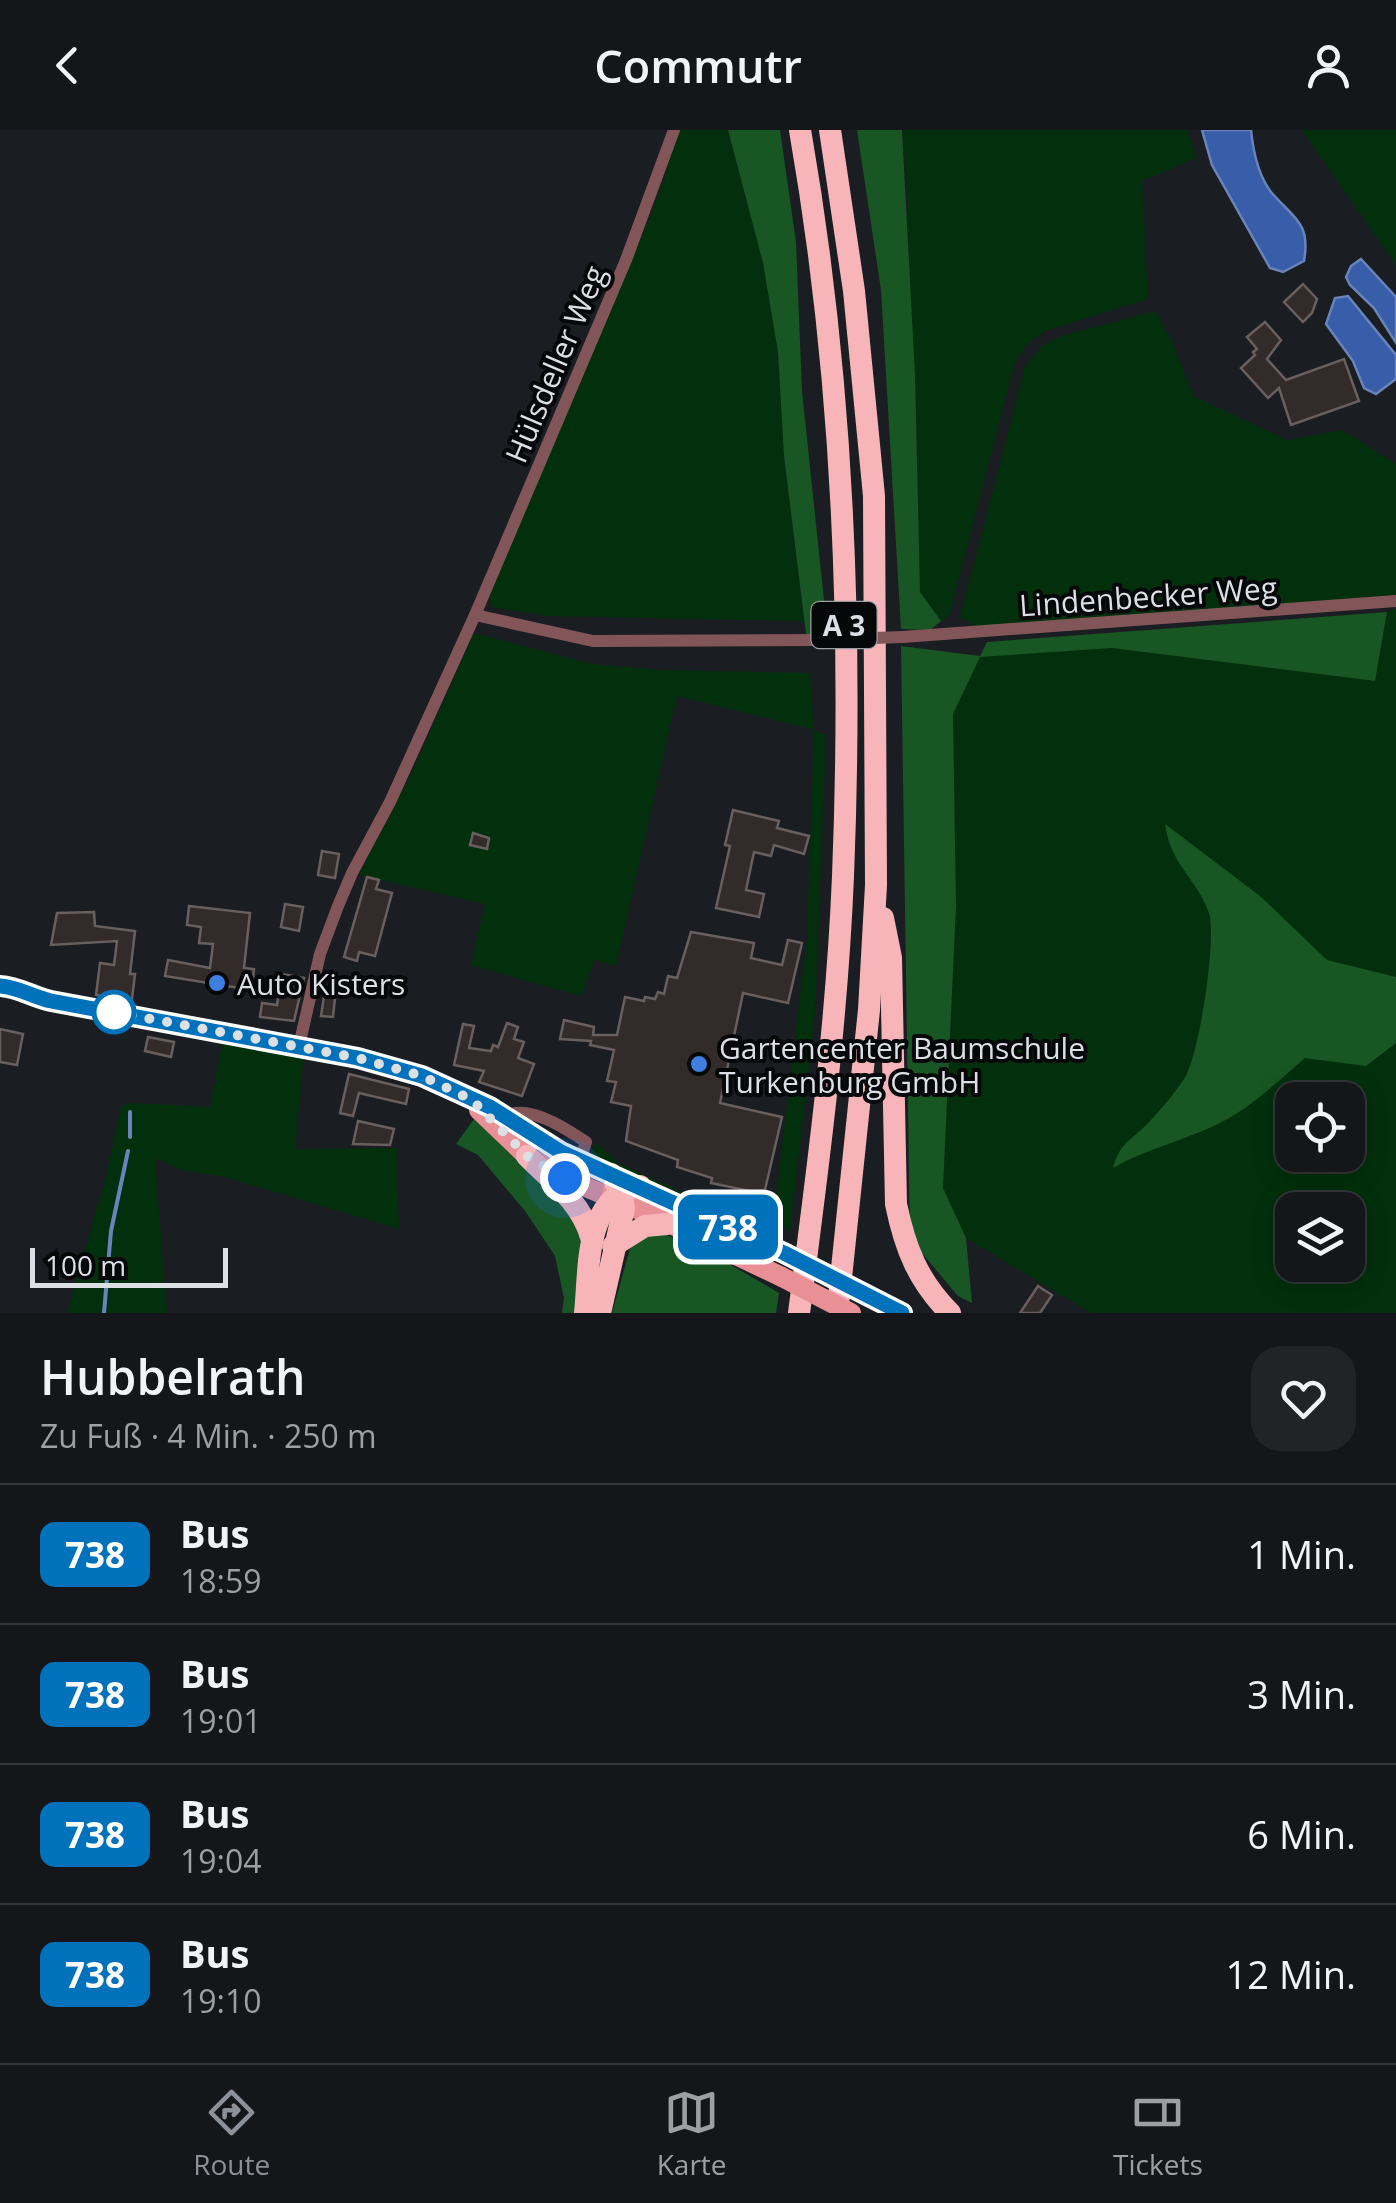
<!DOCTYPE html>
<html lang="de">
<head>
<meta charset="utf-8">
<style>
  :root { --surface:#14161a; --page:#212327; --text:#f1f3f6; --muted:#9d9fa2; --line:#333539; --accent:#8c9099 }
  body { margin:0; font-family:"Open Sans",sans-serif; background:var(--page); color:var(--text); height:100vh; display:flex; flex-direction:column; font-size:38px; white-space:nowrap }
  * { box-sizing:border-box; margin:0 }
  p { font-size:32px; color:var(--muted) }
  .icon { flex:none; width:55px; height:55px; fill:none; stroke:currentColor; stroke-width:2; stroke-linecap:round; stroke-linejoin:round }
  .map { position:relative; height:1183px; overflow:hidden }
  .sheet { display:flex; flex-direction:column; background:var(--surface); flex:1 }
  .sheet>* { flex:none }
  .badge { padding:0 20px; border-radius:15px; font-size:35px; line-height:65px }
  .buttons { position:absolute; left:1275px; top:952px; display:grid; gap:20px }
  .buttons a { display:grid; place-items:center; width:90px; height:90px; border-radius:20px; background:var(--surface); box-shadow:0 5px 25px #0003,0 0 0 2px var(--line); font-size:50px }
  .scale { position:absolute; left:30px; bottom:25px; width:198px; box-sizing:border-box; padding-left:10px; border:5px solid #dcdfe3; border-top:0; font-size:28px; line-height:35px; white-space:nowrap; color:#dcdfe3; -webkit-text-stroke:8px #060709; paint-order:stroke }
  .you { position:absolute; width:50px; height:50px; margin:-25px; border:8px solid #fff; border-radius:50%; background:#1a73e8; box-shadow:0 0 0 15px #1a73e833 }
  .map>.badge { position:absolute; translate:-50% -50%; box-shadow:0 0 0 5px #fff }
  .round { display:grid; place-items:center; flex:none; width:105px; height:105px; border-radius:30px; background:var(--page) }
  .headline { display:flex; align-items:center; justify-content:space-between; height:170px; padding:0 40px }
  h1 { font-size:48px; font-weight:600; line-height:75px }
  ul { padding:0; list-style:none }
  li { display:flex; align-items:center; gap:30px; height:140px; padding:0 40px; border-top:2px solid var(--line) }
  li div { flex:1 }
  li b { display:block; font-size:38px }
  li em { font-style:normal }
  li .badge { min-width:110px; font-weight:700; text-align:center }
  header { display:flex; justify-content:space-between; align-items:center; height:130px; padding:0 40px; background:var(--surface); font-size:45px; font-weight:600 }
  .menu { display:flex; justify-content:space-around; align-items:center; height:140px; border-top:2px solid var(--line); background:var(--surface); font-size:28px; color:var(--muted) }
  .menu a { display:grid; justify-items:center; gap:5px }
  .menu .on { color:var(--accent) }
  .map>svg:first-child { display:block }
  .green { fill:#02300c; fill-rule:evenodd }
  .forest { fill:#185623 }
  .water { fill:#385da9; stroke:#6984ba; stroke-width:2.5 }
  .lines { fill:none; stroke-linecap:round; stroke-linejoin:round }
  .stream { stroke:#6984ba; stroke-width:4 }
  .building { fill:#332b2a; stroke:#685f5e; stroke-width:2.5 }
  .street { stroke:#825659; stroke-width:12 }
  .primary { stroke:#e98f96; stroke-width:20 }
  .highway { stroke:#f7b5b9; stroke-width:22 }
  .street-bridge { stroke:#825659; stroke-width:12 }
  .primary-bridge { stroke:#e98f96; stroke-width:20 }
  .line-casing { stroke:#fff; stroke-width:22 }
  .line { stroke:#0072bc; stroke-width:15 }
  .walk { stroke:#dcdfe3; stroke-width:10; stroke-dasharray:0 18 }
  .shop-dot { fill:#3f7fe0; stroke:#060709; stroke-width:4 }
  .stop-dot { fill:#fff; stroke:#0072bc; stroke-width:5 }
  .labels { text-anchor:middle; dominant-baseline:central; stroke-width:8; stroke-linejoin:round; paint-order:stroke }
  .shield { fill:#060709; stroke:#9c9ea2; stroke-width:2.5 }
  .shield-label { font-size:28px; font-weight:bold; fill:#dcdfe3 }
  .street-label { font-size:30px; fill:#dcdfe3; stroke:#060709 }
  .poi-label { font-size:30px; fill:#dcdfe3; stroke:#060709; text-anchor:start }
</style>
</head>
<body>
<header><svg class="icon" aria-label="back" viewBox="0 0 24 24"><path d="M15 5l-7 7 7 7"/></svg>Commutr<svg class="icon" aria-label="person" viewBox="0 0 24 24"><circle cx="12" cy="8" r="4"/><path d="M4 21q1-7 8-7t8 7"/></svg></header>
<div class="map">
<svg width="1396" height="1183" viewBox="0 0 1396 1183">
  <rect width="100%" height="100%" fill="#1a1d22"/>
  <g class="green">
    <path d="M679,0H728L763,133L778,222L784,326L804,491L549,486L491,477L489,465L657,70Z"/>
    <path d="M902,0H1187L1196,28L1142,51L1148,169L1045,201L1028,213L1015,232L949,486L941,491L920,462L906,37Z"/>
    <path d="M1302,0H1396V135Z"/>
    <path d="M1155,181L1170,207L1193,266L1287,310L1342,300L1396,334V465L978,497L960,488L1025,237L1041,217L1058,207Z"/>
    <path d="M1396,479V1183H1091L966,1108L943,1059L956,776L953,583L980,526L1112,518L1375,551L1387,482ZM1292,970H1348V1025H1292ZM1292,1080H1348V1135H1292Z"/>
    <path d="M474,503L592,534L662,540L810,543L814,600L826,605L815,883L790,1102L774,1085L807,808L814,600L677,566L616,836L595,830L581,866L471,835L485,774L359,745L413,640Z"/>
    <path d="M223,910L304,925L295,1019L397,1018L399,1099L221,1046L184,1041L155,1028L167,1183H67L107,1043L121,976L132,973L210,977Z"/>
    <path d="M596,1013L620,1034L768,1100L594,1027L591,1022Z"/>
  </g>
  <g class="forest">
    <path d="M728,0H780L796,112L802,261L828,508L806,504L784,326L778,222L763,133Z"/>
    <path d="M857,0H902L915,245L920,462L941,491L930,500L901,499L881,160Z"/>
    <path d="M1387,482L1375,551L1112,518L980,527L953,584L956,776L943,1058L966,1108L972,1173L958,1166L910,1109L901,516L980,526L987,512Z"/>
    <path d="M1165,694L1260,766L1327,830L1396,847V913L1366,936L1305,928C1277,952 1250,979 1216,995C1182,1011 1146,1019 1113,1038C1120,1011 1133,1010 1150,991C1160,981 1176,961 1184,949C1199,928 1217,807 1209,783C1196,747 1171,736 1165,694Z"/>
    <path d="M474,989L536,1041L585,1103L580,1183H562L564,1168L555,1126L525,1081L478,1025L456,1014Z"/>
    <path d="M661,1103L702,1118L779,1163L776,1183H612L631,1115L636,1110Z"/>
  </g>
  <g class="water">
    <path d="M1202,0H1251C1253,20 1258,45 1271,62C1293,88 1311,92 1304,131L1283,142L1270,138L1212,35Z"/>
    <path d="M1361,129L1396,167V213L1374,178L1350,155L1346,147L1351,136Z"/>
    <path d="M1348,166L1396,225V249L1376,264L1364,258L1353,231L1326,194L1335,168Z"/>
  </g>
  <g class="lines">
    <g class="stream">
      <path d="M130,982V1007"/>
      <path d="M104,1183L111,1101L128,1021"/>
    </g>
  </g>
  <g class="building">
    <path d="M1303,154L1317,169L1312,183L1303,192L1284,172Z"/>
    <path d="M1265,192L1281,210L1267,229L1286,250L1344,229L1359,271L1291,295L1279,258L1268,268L1241,238L1255,225L1253,222L1257,219L1247,207Z"/>
    <path d="M733,680L779,691L777,698L809,706L804,724L774,715L771,726L754,722L746,760L764,764L759,787L716,778L730,716L725,715Z"/>
    <path d="M473,703L489,708L487,719L470,715Z"/>
    <path d="M322,721L339,724L335,748L318,745Z"/>
    <path d="M367,747L379,750L376,759L392,763L375,826L359,822L357,831L344,827Z"/>
    <path d="M285,774L303,777L299,801L281,797Z"/>
    <path d="M189,776L250,783L244,838L254,839L252,860L165,846L168,830L210,838L213,814L199,813L201,797L187,795Z"/>
    <path d="M94,782L95,796L135,801L130,844H135L132,869L96,865L100,833L114,835L117,811L51,815L57,783Z"/>
    <path d="M691,802L754,813L751,828L782,835L788,810L802,813L788,873L743,863L720,973L782,987L764,1064L711,1053L712,1048L677,1037L678,1030L626,1011L631,976L611,972L616,952L607,951L614,920L590,915L591,911L560,909L564,890L594,897L593,905H617L625,867L644,871L645,867L655,869L658,862L664,864L668,846L677,848Z"/>
    <path d="M282,844L304,848L294,891L260,887L262,873L277,875Z"/>
    <path d="M324,866L335,868L333,887L321,886Z"/>
    <path d="M507,893L518,897L514,909L524,912L518,928L534,934L522,966L479,952L484,941L454,935L463,894L474,896L469,918L491,921L493,915L498,917Z"/>
    <path d="M0,899L23,904L17,935L0,932Z"/>
    <path d="M148,907L174,912L171,927L145,921Z"/>
    <path d="M349,944L409,959L406,974L359,963L353,986L340,983Z"/>
    <path d="M358,991L394,999L390,1015L353,1014Z"/>
    <path d="M1038,1156L1052,1165L1040,1183H1020Z"/>
  </g>
  <g class="lines">
    <g class="street">
      <path d="M475,485L593,511L813,510"/>
      <path d="M903,507L1396,471"/>
      <path d="M299,916L320,824L338,776L352,743L390,672L475,485L626,130L674,0"/>
      <path d="M508,995L515,983C538,980 568,1000 586,1012L580,1031"/>
    </g>
    <g class="primary">
      <path d="M0,856C20,857 32,867 51,871L358,928L422,947L490,977L561,1022L785,1123"/>
      <path d="M479,980L527,1026L565,1048L656,1087L782,1147"/>
      <path d="M866,1164L902,1183"/>
    </g>
    <g class="highway">
      <path d="M830,0L854,161L874,366L876,755L869,880L839,1167"/>
      <path d="M883,788L891,828L896,1074C905,1118 918,1151 950,1183"/>
      <path d="M527,1026C552,1051 581,1072 591,1107"/>
      <path d="M613,1116L645,1096L667,1094"/>
      <path d="M585,1183C590,1138 583,1068 640,1056"/>
      <path d="M600,1183L624,1078L620,1062L611,1044"/>
      <path d="M799,1183C818,1038 837,893 843,746C853,498 843,245 800,0"/>
    </g>
    <path class="street-bridge" d="M813,510L903,507"/>
    <g class="primary-bridge">
      <path d="M785,1123L866,1164"/>
      <path d="M782,1147L851,1183"/>
    </g>
  </g>
  <g class="lines">
    <defs>
      <path id="line" d="M0,856C19,857 32,867 51,871L358,928L422,946L490,977L561,1022L784,1123L902,1183"/>
    </defs>
    <use href="#line" class="line-casing"/>
    <use href="#line" class="line"/>
    <path class="walk" d="M114,882L358,928L422,946L472,970L527,1026L565,1048"/>
  </g>
  <g class="shop-dot">
    <circle cx="217" cy="853" r="10"/>
    <circle cx="699" cy="934" r="10"/>
  </g>
  <circle class="stop-dot" cx="114" cy="882" r="20"/>
  <g class="labels">
    <rect class="shield" x="811.5" y="472" width="65" height="46" rx="8"/>
    <g class="shield-label">
      <text x="844" y="495">A 3</text>
    </g>
    <g class="street-label">
      <text transform="translate(555 234) rotate(-67)">Hülsdeller Weg</text>
      <text transform="translate(1148 466) rotate(-4)">Lindenbecker Weg</text>
    </g>
    <g class="poi-label">
      <text x="237" y="853">Auto Kisters</text>
      <text x="719" y="917">Gartencenter Baumschule<tspan x="719" dy="34">Turkenburg GmbH</tspan></text>
    </g>
  </g>
</svg>
<div class="buttons">
<a><svg class="icon" aria-label="locate" viewBox="0 0 24 24"><circle cx="12" cy="12" r="6"/><path d="M12 2v4M12 18v4M2 12h4M18 12h4"/></svg></a>
<a><svg class="icon" aria-label="layers" viewBox="0 0 24 24"><path d="M12 4l9 5-9 5-9-5zM3 14l9 5 9-5"/></svg></a>
</div>
<div class="scale">100 m</div>
<div class="you" style="left:565px;top:1048px"></div>
<b class="badge" style="left:728px;top:1097px;background:#0072bc;color:#fff">738</b>
</div>
<section class="sheet">
<div class="headline"><div><h1>Hubbelrath</h1><p>Zu Fuß · 4 Min. · 250 m</p></div><a class="round"><svg class="icon" aria-label="heart" viewBox="0 0 24 24"><path d="M12 20l-8-8c-3-5 5-10 8-4 3-6 11-1 8 4z"/></svg></a></div>
<ul>
<li><span class="badge" style="background:#0072bc;color:#fff">738</span><div><b>Bus</b><p>18:59</p></div><em>1 Min.</em></li>
<li><span class="badge" style="background:#0072bc;color:#fff">738</span><div><b>Bus</b><p>19:01</p></div><em>3 Min.</em></li>
<li><span class="badge" style="background:#0072bc;color:#fff">738</span><div><b>Bus</b><p>19:04</p></div><em>6 Min.</em></li>
<li><span class="badge" style="background:#0072bc;color:#fff">738</span><div><b>Bus</b><p>19:10</p></div><em>12 Min.</em></li>
</ul>
</section>
<nav class="menu">
<a class="on"><svg class="icon" aria-label="directions" viewBox="0 0 24 24"><path d="M12 3l9 9-9 9-9-9zM9 14v-3h6M13 9l2 2-2 2"/></svg>Route</a>
<a><svg class="icon" aria-label="map" viewBox="0 0 24 24"><path d="M3 6l6-2 6 2 6-2v14l-6 2-6-2-6 2zM9 4v14M15 6v14"/></svg>Karte</a>
<a><svg class="icon" aria-label="tickets" viewBox="0 0 24 24"><path d="M3 7h18v10H3zM15 7v10"/></svg>Tickets</a>
</nav>
</body>
</html>
